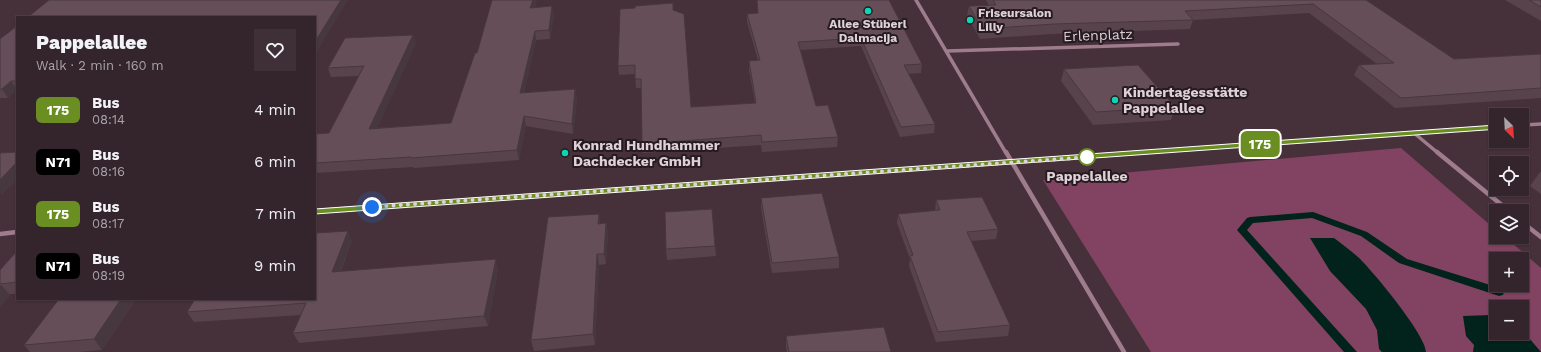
<!DOCTYPE html>
<html lang="en">
<head>
<meta charset="utf-8">
<style>
  :root { --surface:#34242c; --page:#3f3038; --text:#f1f3f6; --muted:#a9a4a9; --line:#4e4148 }
  body { margin:0; font-family:"Work Sans",sans-serif; background:var(--page); color:var(--text); height:100vh; display:flex; flex-direction:column; font-size:15px; white-space:nowrap }
  * { box-sizing:border-box; margin:0 }
  p { font-size:13px; color:var(--muted) }
  .icon { flex:none; width:22px; height:22px; fill:none; stroke:currentColor; stroke-width:2; stroke-linecap:round; stroke-linejoin:round }
  .map { position:relative; flex:1; overflow:hidden }
  .drawer { position:absolute; left:16px; top:16px; width:300px; height:284px; display:flex; flex-direction:column; background:var(--surface); border-radius:0px; box-shadow:0 1px 3px #0004,0 0 0 1px var(--line) }
  .drawer>* { flex:none }
  .badge { padding:0 8px; border-radius:6px; font-size:14px; line-height:26px }
  .needle { width:26px; rotate:156deg }
  .fabs { position:absolute; left:1489px; top:108px; display:grid; gap:8px }
  .fabs a { display:grid; place-items:center; width:40px; height:40px; border-radius:0px; background:var(--surface); box-shadow:0 1px 3px #0004,0 0 0 1px var(--line); font-size:20px }
  .you { position:absolute; width:20px; height:20px; margin:-10px; border:3px solid #fff; border-radius:50%; background:#1a73e8; box-shadow:0 0 0 6px #1a73e833 }
  .map>.badge { position:absolute; translate:-50% -50%; box-shadow:0 0 0 2px #fff }
  .round { display:grid; place-items:center; flex:none; width:42px; height:42px; border-radius:0px; background:var(--page) }
  .overview { display:flex; align-items:center; justify-content:space-between; height:68px; padding:0 20px }
  h1 { font-size:19px; font-weight:800; line-height:30px }
  ul { padding:0; list-style:none }
  li { display:flex; align-items:center; gap:12px; height:52px; padding:0 20px }
  li div { flex:1 }
  li b { display:block; font-size:15px }
  li em { font-style:normal }
  li .badge { min-width:44px; font-weight:700; text-align:center }
  .map>svg:first-child { display:block }
  .green { fill:#824362; fill-rule:evenodd }
  .water { fill:#01231c }
  .lines { fill:none; stroke-linecap:round; stroke-linejoin:round }
  .stream { fill:#01231c; fill-rule:evenodd }
  .minor-far1 { stroke:#9e7c8b; stroke-width:3.5 }
  .minor { stroke:#9e7c8b; stroke-width:4.5 }
  .wall { fill:#58434d }
  .shaded-wall { fill:#47373e }
  .building { fill:#664e59; stroke:#47373e }
  .line { fill:#6b8e23; stroke:#fff }
  .walk { stroke:#dfd1d7; stroke-width:4; stroke-dasharray:0 7.2 }
  .poi-dot { fill:#0dd5b5; stroke:#251b20; stroke-width:1.5 }
  .stop-dot { fill:#fff; stroke:#6b8e23; stroke-width:2 }
  .labels { text-anchor:middle; dominant-baseline:central; stroke-width:4; stroke-linejoin:round; paint-order:stroke }
  .far-poi-label { font-size:12px; font-weight:bold; fill:#dfd1d7; stroke:#251b20; text-anchor:start }
  .street-label { font-size:14px; fill:#dfd1d7; stroke:#251b20 }
  .poi-label { font-size:14px; font-weight:bold; fill:#dfd1d7; stroke:#251b20; text-anchor:start }
  .stop-label { font-size:14px; font-weight:bold; fill:#dfd1d7; stroke:#251b20 }
</style>
</head>
<body>
<div class="map">
<svg width="1541" height="352" viewBox="0 0 1541 352">
  <rect width="100%" height="100%" fill="#46303a"/>
  <path class="green" d="M1401,148L1496,230V237H1505L1541,268V352H1151L1043,180ZM1496,259H1522V285H1496ZM1496,307H1522V333H1496Z"/>
  <g class="water">
    <path d="M1310,238H1334C1342,244 1350,250 1358,257C1372,270 1426,335 1426,352H1382L1379,349L1377,330L1366,309L1330,271Z"/>
    <path d="M1491,315L1496,318V333H1522V330L1541,352H1473L1474,345L1466,336L1463,316Z"/>
  </g>
  <g class="lines">
    <path class="stream" d="M1313,212L1367,232L1407,259L1503,289L1504,292L1503,295L1499,296L1399,263L1361,236L1312,218L1253,223L1247,230L1357,352H1344L1237,230L1247,218L1250,217Z"/>
    <g class="minor-far1">
      <path d="M916,0L1006,153"/>
      <path d="M947,51L1178,44"/>
      <path d="M1522,125L1541,124"/>
      <path d="M1414,133L1438,153"/>
      <path d="M1133,153L1496,127"/>
    </g>
    <g class="minor">
      <path d="M1006,152L1124,352"/>
      <path d="M1437,152L1509,211"/>
      <path d="M315,211L1147,152"/>
      <path d="M1522,222L1541,237"/>
      <path d="M0,234L17,232"/>
    </g>
  </g>
  <g class="wall">
    <path d="M537,0L535,7L554,15L550,39L536,40L524,93L575,89L577,99L573,134L526,126L519,160L414,168L413,167L315,173V134L329,133L359,76L331,77L328,68L416,43L377,128L451,123Z"/>
    <path d="M757,0H889L922,64L921,73L908,74L935,124L934,133L900,137L861,46L800,50L816,106L838,137L837,147L762,152L761,145L643,153L642,144V88H636L635,74L619,75L618,66L673,10L691,107L755,103L749,70V61L758,60L747,22V14L758,13Z"/>
    <path d="M986,0H1366L1454,59L1541,54V98L1395,108L1354,75L1359,65L1377,64L1309,13L1193,20L1190,29L1052,34L980,39L967,16L969,6H989Z"/>
    <path d="M1505,0H1541V21Z"/>
    <path d="M17,26V90L8,98H0V39Z"/>
    <path d="M1064,69L1175,107L1171,120L1093,125L1061,81Z"/>
    <path d="M1540,172H1541V194L1530,186Z"/>
    <path d="M761,198L839,257V268L772,273L761,208Z"/>
    <path d="M936,200L998,229L996,239L971,241L1010,325L1008,336L936,342L909,266L910,259L897,223L898,214L935,211Z"/>
    <path d="M599,214L600,223H606L608,233L606,264L599,265L595,345L534,351L531,340Z"/>
    <path d="M352,241L341,271L498,269L488,326L299,343L293,333L301,315L194,322L187,312Z"/>
    <path d="M715,246L716,256L667,260L666,249Z"/>
    <path d="M17,252V294H9L10,295L0,307V270Z"/>
    <path d="M59,299H136L102,350L78,352H30L24,345Z"/>
    <path d="M786,336L891,352H787L786,347Z"/>
  </g>
  <g class="shaded-wall">
    <path d="M341,0H348L315,55V42Z"/>
    <path d="M533,0H537L532,16L530,8Z"/>
    <path d="M552,6L554,15L550,39L549,30Z"/>
    <path d="M535,31L536,40L522,103L520,93Z"/>
    <path d="M413,35L416,43L373,138L369,129Z"/>
    <path d="M11,81L17,90L8,98L2,89Z"/>
    <path d="M575,89L577,99L573,134L572,124Z"/>
    <path d="M524,116L526,126L519,160L517,150Z"/>
    <path d="M17,162V180L2,195L0,192V180Z"/>
    <path d="M599,214L600,224H598Z"/>
    <path d="M606,223L608,233L606,264L604,254Z"/>
    <path d="M348,231L352,241L336,282L332,272Z"/>
    <path d="M597,254L599,265L595,345L593,334Z"/>
    <path d="M496,259L498,269L488,326L484,316Z"/>
    <path d="M1,285L10,295L0,307V286Z"/>
    <path d="M121,299H136L102,350L94,339Z"/>
  </g>
  <g class="building">
    <path d="M49,0H341L315,42V17H28Z"/>
    <path d="M492,0H533L530,8L552,6L549,30L535,31L520,93L575,89L572,124L524,116L517,150L411,158V157L315,163V134L329,133L364,66L328,68L345,38L413,35L369,129L451,123L475,53H477Z"/>
    <path d="M757,0H889L922,64L904,65L935,124L901,127L861,38L798,42L816,106L828,105L838,137L762,142L761,135L642,144L641,79H635V65L618,66L620,9L635,8V6L673,3V10L684,14L691,107L756,103L749,61L760,60L747,14L758,13Z"/>
    <path d="M993,0H1366L1454,59L1541,54V88L1401,98L1359,65L1394,63L1313,4L1185,11L1193,20L1054,24L982,29L969,6L996,5Z"/>
    <path d="M1529,0H1541V7Z"/>
    <path d="M17,26V79L15,81H11L2,89H0V39Z"/>
    <path d="M1138,65L1175,107L1096,112L1064,69Z"/>
    <path d="M17,152V162L0,180V153Z"/>
    <path d="M822,193L839,257L772,263L761,198Z"/>
    <path d="M982,197L998,229L967,232L1010,325L938,332L910,256L913,255L898,214L940,210L936,200Z"/>
    <path d="M712,209L715,246L666,249L665,212Z"/>
    <path d="M599,214L598,224L606,223L604,254H597L593,334L531,340L548,217Z"/>
    <path d="M348,231L332,272L496,259L484,316L293,333L306,303L187,312L195,299H315V235L316,233Z"/>
    <path d="M16,252H17V282L0,284V270Z"/>
    <path d="M59,299H121L94,339L24,345Z"/>
    <path d="M884,327L891,352H789L786,336Z"/>
  </g>
  <path class="line" d="M1496,125L1499,126V129L315,214L311,211L315,209Z"/>
  <g class="lines">
    <path class="walk" d="M372,207L1091,157H1087"/>
  </g>
  <g class="poi-dot">
    <circle cx="868" cy="11" r="4"/>
    <circle cx="970" cy="20" r="4"/>
    <circle cx="1115" cy="100" r="4"/>
    <circle cx="565" cy="153" r="4"/>
  </g>
  <circle class="stop-dot" cx="1087" cy="157" r="8"/>
  <g class="labels">
    <g class="far-poi-label">
      <text x="978" y="13">Friseursalon<tspan x="978" dy="14">Lilly</tspan></text>
      <text x="868" y="24" text-anchor="middle">Allee Stüberl<tspan x="868" dy="14">Dalmacija</tspan></text>
    </g>
    <g class="street-label">
      <text transform="translate(1098 35) rotate(-2)">Erlenplatz</text>
    </g>
    <g class="poi-label">
      <text x="1123" y="92">Kindertagesstätte<tspan x="1123" dy="16">Pappelallee</tspan></text>
      <text x="573" y="145">Konrad Hundhammer<tspan x="573" dy="16">Dachdecker GmbH</tspan></text>
    </g>
    <g class="stop-label">
      <text x="1087" y="176">Pappelallee</text>
    </g>
  </g>
</svg>
<div class="fabs">
<a><svg class="needle" viewBox="-14 -14 28 28"><path d="M0-13l5 13h-10z" fill="#e53935"/><path d="M0 13l5-13h-10z" fill="#a9a4a9"/></svg></a>
<a><svg class="icon" aria-label="locate" viewBox="0 0 24 24"><circle cx="12" cy="12" r="6"/><path d="M12 2v4M12 18v4M2 12h4M18 12h4"/></svg></a>
<a><svg class="icon" aria-label="layers" viewBox="0 0 24 24"><path d="M12 4l9 5-9 5-9-5zM3 14l9 5 9-5"/></svg></a>
<a>+</a>
<a>−</a>
</div>
<div class="you" style="left:372px;top:207px"></div>
<b class="badge" style="left:1260px;top:144px;background:#6b8e23;color:#fff">175</b>
<section class="drawer">
<div class="overview"><div><h1>Pappelallee</h1><p>Walk · 2 min · 160 m</p></div><a class="round"><svg class="icon" aria-label="heart" viewBox="0 0 24 24"><path d="M12 20l-8-8c-3-5 5-10 8-4 3-6 11-1 8 4z"/></svg></a></div>
<ul>
<li><span class="badge" style="background:#6b8e23;color:#fff">175</span><div><b>Bus</b><p>08:14</p></div><em>4 min</em></li>
<li><span class="badge" style="background:#000;color:#fff">N71</span><div><b>Bus</b><p>08:16</p></div><em>6 min</em></li>
<li><span class="badge" style="background:#6b8e23;color:#fff">175</span><div><b>Bus</b><p>08:17</p></div><em>7 min</em></li>
<li><span class="badge" style="background:#000;color:#fff">N71</span><div><b>Bus</b><p>08:19</p></div><em>9 min</em></li>
</ul>
</section>
</div>
</body>
</html>
